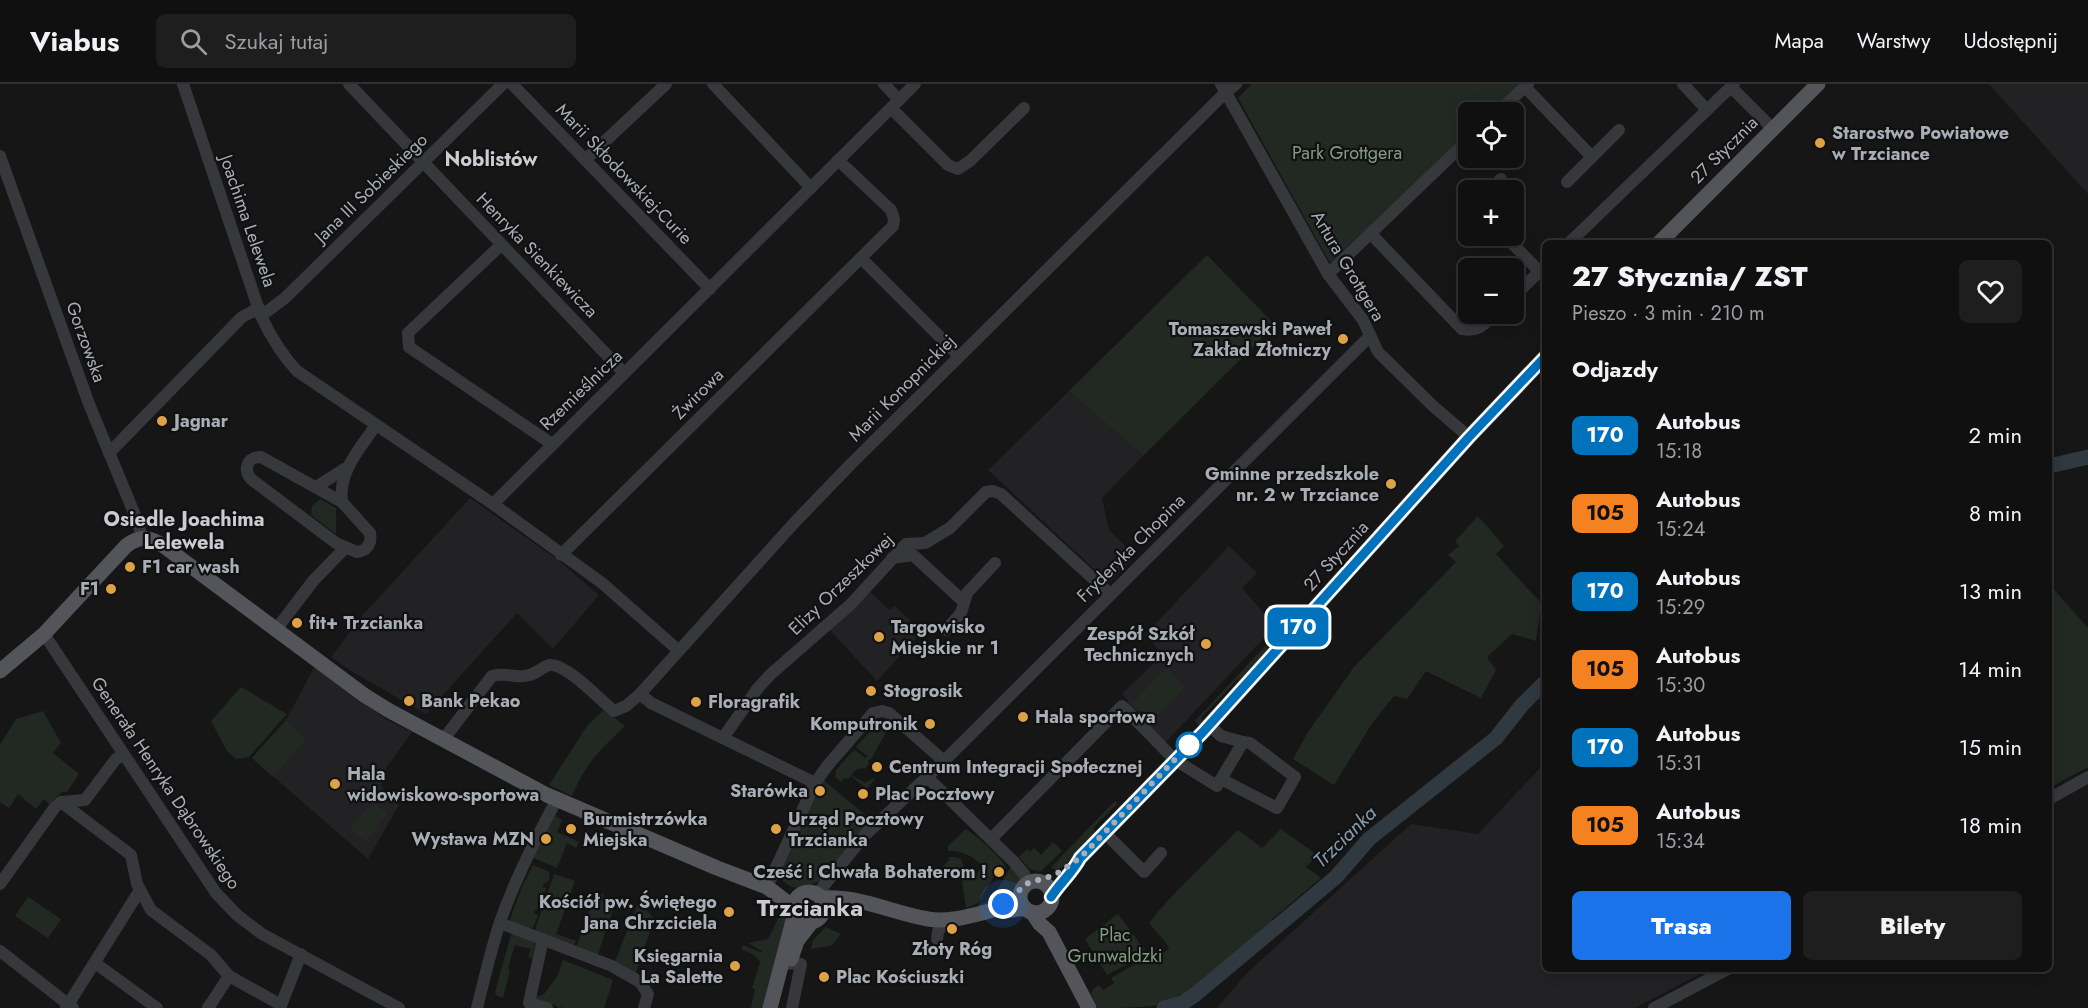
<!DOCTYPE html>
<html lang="pl">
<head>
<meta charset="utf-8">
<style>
  :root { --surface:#101011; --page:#1e1e1f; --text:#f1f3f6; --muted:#9c9d9f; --line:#303031; --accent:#1a73e8 }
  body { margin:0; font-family:Jost,sans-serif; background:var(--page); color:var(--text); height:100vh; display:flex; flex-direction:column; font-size:22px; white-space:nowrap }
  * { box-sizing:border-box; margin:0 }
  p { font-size:20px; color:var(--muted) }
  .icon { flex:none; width:33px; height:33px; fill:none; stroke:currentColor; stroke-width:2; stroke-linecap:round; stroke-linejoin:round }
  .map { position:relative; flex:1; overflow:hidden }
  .sheet { position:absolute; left:1542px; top:156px; width:510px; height:732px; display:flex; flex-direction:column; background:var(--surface); border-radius:9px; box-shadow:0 3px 15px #0003,0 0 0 2px var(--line) }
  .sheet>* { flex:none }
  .badge { padding:0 12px; border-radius:9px; font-size:21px; line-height:39px }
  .fabs { position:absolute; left:1458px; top:18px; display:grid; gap:12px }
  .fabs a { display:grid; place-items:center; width:66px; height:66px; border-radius:9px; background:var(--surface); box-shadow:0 3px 15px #0003,0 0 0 2px var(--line); font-size:30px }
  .you { position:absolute; width:30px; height:30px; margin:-15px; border:4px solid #fff; border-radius:50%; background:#1a73e8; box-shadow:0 0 0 9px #1a73e833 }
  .map>.badge { position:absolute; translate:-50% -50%; box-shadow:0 0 0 3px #fff }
  h2 { padding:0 30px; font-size:22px; line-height:54px }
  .round { display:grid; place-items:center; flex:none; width:63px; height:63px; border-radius:9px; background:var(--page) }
  .summary { display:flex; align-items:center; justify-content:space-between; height:102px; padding:0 30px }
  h1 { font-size:28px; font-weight:800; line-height:45px }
  .button { display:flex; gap:12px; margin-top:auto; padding:12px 30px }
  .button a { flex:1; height:69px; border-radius:9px; background:var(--accent); color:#fff; font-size:24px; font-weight:800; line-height:69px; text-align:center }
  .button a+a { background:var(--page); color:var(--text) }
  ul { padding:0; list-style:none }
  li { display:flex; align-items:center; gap:18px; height:78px; padding:0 30px }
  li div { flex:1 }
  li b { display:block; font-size:22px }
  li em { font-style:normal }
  li .badge { min-width:66px; font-weight:700; text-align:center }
  header { display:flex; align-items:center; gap:36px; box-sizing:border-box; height:84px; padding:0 30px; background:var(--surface); border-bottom:2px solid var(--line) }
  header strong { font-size:28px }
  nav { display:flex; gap:33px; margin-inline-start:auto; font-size:21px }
  .search { width:420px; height:54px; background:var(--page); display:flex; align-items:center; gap:15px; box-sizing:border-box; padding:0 21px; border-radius:9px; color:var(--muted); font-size:22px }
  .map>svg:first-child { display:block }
  .built { fill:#222224 }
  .green { fill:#222923 }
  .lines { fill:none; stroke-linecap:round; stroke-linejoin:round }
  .river { stroke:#30393f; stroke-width:15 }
  .minor { stroke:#37383c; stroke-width:12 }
  .major { stroke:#53555a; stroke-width:15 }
  .line-casing { stroke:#fff; stroke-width:14 }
  .line { stroke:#0072bc; stroke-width:9 }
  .walk { stroke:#a9aeb6; stroke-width:6; stroke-dasharray:0 10.8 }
  .poi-dot { fill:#dda248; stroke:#111112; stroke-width:2 }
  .stop-dot { fill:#fff; stroke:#0072bc; stroke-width:3 }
  .labels { text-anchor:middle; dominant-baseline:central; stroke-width:4.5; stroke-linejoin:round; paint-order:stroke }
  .poi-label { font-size:18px; font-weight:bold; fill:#a9aeb6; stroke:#111112; text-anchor:start }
  .street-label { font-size:18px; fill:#a9aeb6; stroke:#111112 }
  .park-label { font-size:18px; fill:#829e82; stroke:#111112 }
  .neighbourhood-label { font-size:20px; font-weight:bold; fill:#caccd2; stroke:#111112 }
  .water-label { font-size:20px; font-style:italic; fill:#849cad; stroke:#111112 }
  .district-label { font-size:24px; font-weight:bold; fill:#caccd2; stroke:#111112 }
</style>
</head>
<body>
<header>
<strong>Viabus</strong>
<div class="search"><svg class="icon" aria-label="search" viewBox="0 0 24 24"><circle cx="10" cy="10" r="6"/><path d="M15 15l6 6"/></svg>Szukaj tutaj</div>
<nav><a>Mapa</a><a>Warstwy</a><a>Udostępnij</a></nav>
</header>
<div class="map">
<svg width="2088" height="924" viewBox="0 0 2088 924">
  <rect width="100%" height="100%" fill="#161617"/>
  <g class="built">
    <path d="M1989,0H2088V110Z"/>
    <path d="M1069,307L1134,364H1136L1143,372L1102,414L1109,446L1135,472L1109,499L988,386Z"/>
    <path d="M470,414L558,476L599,511L553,565L517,529L426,630L351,587L331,573L363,531Z"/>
    <path d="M1229,462L1257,489L1242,504L1275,542L1165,659L1126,623L1128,617L1122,610L1163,570L1145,551Z"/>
    <path d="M869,507L889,526L895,522L922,548L877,597L830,546Z"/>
    <path d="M315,582L387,636L412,648L386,684L381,703L399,721L368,775L252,674L286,636Z"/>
    <path d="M1540,684L1545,690V885H1694L1698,891L1635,924H1217L1247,889L1411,740L1478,750Z"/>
  </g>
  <g class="green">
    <path d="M1252,0H1520L1490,28H1468V49L1330,179L1238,14Z"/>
    <path d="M1207,171L1275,241L1143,372L1136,364H1134L1069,307Z"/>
    <path d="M320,415L336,424V450L311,431L312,422Z"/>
    <path d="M1478,432L1504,462L1496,470L1541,519L1536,557L1512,550L1487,573L1496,586L1481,614L1426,587L1407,615L1394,612L1371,641L1334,701L1293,675L1308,648L1354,583L1456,478L1448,471L1459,462L1455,457Z"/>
    <path d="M2049,500L2088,544V683L2049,704Z"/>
    <path d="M1265,562L1269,565L1243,599L1238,595L1201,634L1205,639L1201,643L1195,637Z"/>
    <path d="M1167,584L1185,603L1150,639L1132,620Z"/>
    <path d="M241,603L287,630L249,673L236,675L227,667L211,637Z"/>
    <path d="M604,626L625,642C598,668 587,677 572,712L549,701L587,642Z"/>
    <path d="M43,627L61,659L53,669L79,690L67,708H62L49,720L44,715L36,725L18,710L9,724L0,718V661L16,635Z"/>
    <path d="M286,636L306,655L273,693L252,674Z"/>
    <path d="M880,636H884L890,641L871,675L867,677L869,678L866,684L857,685L851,691L865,699L876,693L867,705L851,692L848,695L845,694L841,698L835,693L836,686L854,666L866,674L867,672L856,663Z"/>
    <path d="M821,694L874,738L821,797L800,804L791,803L783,797L779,791Z"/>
    <path d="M1115,717L1122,725L1117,720L1093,744L1098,750L1062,783L1056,787L1051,783Z"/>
    <path d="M373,718L387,730L366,757L350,744Z"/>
    <path d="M555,732L562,736L557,748L579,758L576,764L567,759L557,784L533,774Z"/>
    <path d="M966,745C976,752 1004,775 1006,784L996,789L978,819L966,824L962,796L956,795L952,789L949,791L946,788L941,792L938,788L949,776V773H955L961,775L962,780L974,793L983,783C973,772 964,767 948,767V762Z"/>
    <path d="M1281,745L1317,771L1306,783L1321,794L1271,836L1277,841L1196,910C1166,924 1132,924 1098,924L1091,910L1093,905L1099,901L1103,906L1114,899L1111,894L1142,876L1159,872L1169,865L1167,860L1149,839C1176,805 1208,777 1238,746L1262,764Z"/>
    <path d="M1053,758L1062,767L1040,788L1030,785L1019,773L1027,765L1030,768L1034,764L1041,771Z"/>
    <path d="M533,781L548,787L550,790L548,798L543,800V803L546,804L539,825L535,826L534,829L538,832L531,847L511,838L510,835L522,803Z"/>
    <path d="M1012,781L1022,797C1011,818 989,822 968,826L991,816Z"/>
    <path d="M554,790L575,797L556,850L576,857L573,863C559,858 548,851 535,846Z"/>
    <path d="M596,808L604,811L602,817L614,822L597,873L576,864Z"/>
    <path d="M28,813L61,835L48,854L15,832Z"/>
    <path d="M639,817L654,835L635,892L614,880Z"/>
    <path d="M782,827L788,829L768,924H751L755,905L752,904L760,878L754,871L741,865L743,861L762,869V867L748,859L768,855Z"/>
    <path d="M1118,830L1147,869L1107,891L1085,855Z"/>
    <path d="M826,843L841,850L831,862L811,865L813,856Z"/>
    <path d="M513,850L535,859L532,874L528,873L531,865L515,861L508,884L510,886L503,914L496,911L495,908L511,851Z"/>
    <path d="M563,876L613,896L604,924H563L561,920L562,924H558L557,922L534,914L544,910L556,894V903V895Z"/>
  </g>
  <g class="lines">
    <g class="river">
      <path d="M2049,382L2088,373"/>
      <path d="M1164,924L1183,919L1196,910L1336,793L1369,755L1496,654L1522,621L1545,598"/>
    </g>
    <g class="minor">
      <path d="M183,0L261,232C271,253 281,270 297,287L493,420L602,499L678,566"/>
      <path d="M349,0L624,289"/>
      <path d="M512,0L710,205"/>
      <path d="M713,0L811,104"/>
      <path d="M884,0L899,16"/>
      <path d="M1221,0L1328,190L1363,236L1378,268L1433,322L1469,353"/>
      <path d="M1683,0L1707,26"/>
      <path d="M1525,3L1592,73"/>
      <path d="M1731,3L1773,45"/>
      <path d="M891,24L948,81L958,85L970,77L1024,24"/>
      <path d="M1498,28L1528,0"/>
      <path d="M0,72L89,320L137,436L142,453"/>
      <path d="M586,75L666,0"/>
      <path d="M1567,98L1619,46"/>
      <path d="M1489,106L1501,95"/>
      <path d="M1370,149L1462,245C1479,248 1483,241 1495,230"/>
      <path d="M1505,152L1539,187"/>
      <path d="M1569,159L1734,0"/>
      <path d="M501,161L408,249L409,263L552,360"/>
      <path d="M861,174L959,272"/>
      <path d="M1328,190L1468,56"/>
      <path d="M1514,212L1544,183"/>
      <path d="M261,232L285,214L503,0"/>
      <path d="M109,369L242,233L259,224"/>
      <path d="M261,373L342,418L370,449C372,459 367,467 357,468L336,459L251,395C243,385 247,373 261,373Z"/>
      <path d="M316,403L346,384"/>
      <path d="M342,418C338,387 360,365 376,341"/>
      <path d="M493,420L915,0"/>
      <path d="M561,471L893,142L894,135L891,126L838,76"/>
      <path d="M892,474L913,471L964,518"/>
      <path d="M946,546L961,529L967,509L995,479"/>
      <path d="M275,547L313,497L345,464"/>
      <path d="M44,550L216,809L237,831L262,850L399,924"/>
      <path d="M640,610L651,619L815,699"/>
      <path d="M723,654L758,604L771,590L851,520L906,460L925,459L950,444L986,408L993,407L1001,410L1110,510"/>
      <path d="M443,656L492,592C506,588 516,595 529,591C537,590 542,582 550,581C567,580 600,616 614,627L626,622L640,610L795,438L849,382L1226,8L1236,0"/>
      <path d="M926,692L1013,777L1024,790L1028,799"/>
      <path d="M1221,695L1277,724L1295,693L1250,659L1243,658"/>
      <path d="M2049,715L2088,693"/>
      <path d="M61,718L131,771L137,800L151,826L211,871L229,892L281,921"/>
      <path d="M1105,749L1144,788L1161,769"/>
      <path d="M991,755L1122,622L1175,676L1217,702L1243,658L1221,652L1209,641"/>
      <path d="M0,800L55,723L61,718L85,716L116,675L123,671"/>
      <path d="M767,803L815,699L828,681L873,629L882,627L889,629L944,677"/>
      <path d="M817,810L865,751L944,677L1370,252"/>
      <path d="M500,839L612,882L640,898L648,910L644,924"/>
      <path d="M543,855L529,919L547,924"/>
      <path d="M937,855L938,847L948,835"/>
      <path d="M0,867L73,924"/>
      <path d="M95,879L157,924"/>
      <path d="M781,879L801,880L792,924"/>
      <path d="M66,924L140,806"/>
      <path d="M208,924L229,892"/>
      <path d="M280,924L301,870"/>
      <path d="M477,924C484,895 491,866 500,838C515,795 536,755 557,715"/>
      <path d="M1654,924L1728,885"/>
    </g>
    <g class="major">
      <path d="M1659,159L1818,0"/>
      <path d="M0,587L44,550L126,462C140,451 151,453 165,463L364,611L388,626L547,711L717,784L767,803L793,823"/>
      <circle cx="1036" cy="813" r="16"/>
      <circle cx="809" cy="823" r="15"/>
      <path d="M1051,813C1060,799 1073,788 1080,774L1203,648L1469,353L1545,273"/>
      <path d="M822,814C858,811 892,829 928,835C951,839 976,830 998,825L1005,827L1025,824"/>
      <path d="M1032,828L1040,840L1049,848L1089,924"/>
      <path d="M791,875L797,857L811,839"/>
      <path d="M770,924L795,829"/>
    </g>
  </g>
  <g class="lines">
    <defs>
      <path id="line" d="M1051,813C1060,799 1073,788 1080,774L1203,648L1469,353L1545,273"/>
    </defs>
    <use href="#line" class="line-casing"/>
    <use href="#line" class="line"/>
    <path class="walk" d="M1003,820L1028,799L1055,791L1080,774L1189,661"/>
  </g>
  <g class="poi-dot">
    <circle cx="1820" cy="59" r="6"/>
    <circle cx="1343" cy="255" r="6"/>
    <circle cx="162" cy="337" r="6"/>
    <circle cx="1391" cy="400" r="6"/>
    <circle cx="130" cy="483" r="6"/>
    <circle cx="111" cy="505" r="6"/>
    <circle cx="297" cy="539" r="6"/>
    <circle cx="879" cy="553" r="6"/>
    <circle cx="1206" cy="560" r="6"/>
    <circle cx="871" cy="607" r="6"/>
    <circle cx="409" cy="617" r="6"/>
    <circle cx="696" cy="618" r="6"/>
    <circle cx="1023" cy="633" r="6"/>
    <circle cx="930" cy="640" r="6"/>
    <circle cx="877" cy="683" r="6"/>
    <circle cx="335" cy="700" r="6"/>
    <circle cx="820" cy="707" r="6"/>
    <circle cx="863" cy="710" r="6"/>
    <circle cx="571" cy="745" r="6"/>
    <circle cx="776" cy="745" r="6"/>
    <circle cx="546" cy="755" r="6"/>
    <circle cx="999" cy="788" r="6"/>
    <circle cx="729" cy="828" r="6"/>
    <circle cx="952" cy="845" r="6"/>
    <circle cx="735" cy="882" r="6"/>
    <circle cx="824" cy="893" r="6"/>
  </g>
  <circle class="stop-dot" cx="1189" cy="661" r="12"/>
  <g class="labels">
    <g class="poi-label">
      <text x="1832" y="49">Starostwo Powiatowe<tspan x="1832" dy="21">w Trzciance</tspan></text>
      <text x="1331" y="245" text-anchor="end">Tomaszewski Paweł<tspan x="1331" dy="21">Zakład Złotniczy</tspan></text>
      <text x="174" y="337">Jagnar</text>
      <text x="1379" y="390" text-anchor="end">Gminne przedszkole<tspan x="1379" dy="21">nr. 2 w Trzciance</tspan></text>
      <text x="142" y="483">F1 car wash</text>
      <text x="99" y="505" text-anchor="end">F1</text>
      <text x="309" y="539">fit+ Trzcianka</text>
      <text x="891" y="543">Targowisko<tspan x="891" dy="21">Miejskie nr 1</tspan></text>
      <text x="1194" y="550" text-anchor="end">Zespół Szkół<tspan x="1194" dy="21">Technicznych</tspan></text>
      <text x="883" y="607">Stogrosik</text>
      <text x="421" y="617">Bank Pekao</text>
      <text x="708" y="618">Floragrafik</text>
      <text x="1035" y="633">Hala sportowa</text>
      <text x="918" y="640" text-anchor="end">Komputronik</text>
      <text x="889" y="683">Centrum Integracji Społecznej</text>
      <text x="347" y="690">Hala<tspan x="347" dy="21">widowiskowo-sportowa</tspan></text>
      <text x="808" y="707" text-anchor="end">Starówka</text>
      <text x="875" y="710">Plac Pocztowy</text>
      <text x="583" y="735">Burmistrzówka<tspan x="583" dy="21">Miejska</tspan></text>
      <text x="788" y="735">Urząd Pocztowy<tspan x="788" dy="21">Trzcianka</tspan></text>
      <text x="534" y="755" text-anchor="end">Wystawa MZN</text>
      <text x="987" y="788" text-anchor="end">Cześć i Chwała Bohaterom !</text>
      <text x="717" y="818" text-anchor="end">Kościół pw. Świętego<tspan x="717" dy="21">Jana Chrzciciela</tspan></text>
      <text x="952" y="865" text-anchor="middle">Złoty Róg</text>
      <text x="723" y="872" text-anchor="end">Księgarnia<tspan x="723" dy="21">La Salette</tspan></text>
      <text x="836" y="893">Plac Kościuszki</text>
    </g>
    <g class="street-label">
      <text transform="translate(1724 66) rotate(-45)">27 Stycznia</text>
      <text transform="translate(624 90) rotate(46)">Marii Skłodowskiej-Curie</text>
      <text transform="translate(371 104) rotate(-44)">Jana III Sobieskiego</text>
      <text transform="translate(248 137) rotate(71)">Joachima Lelewela</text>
      <text transform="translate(537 171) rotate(46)">Henryka Sienkiewicza</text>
      <text transform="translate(1348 182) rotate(59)">Artura Grottgera</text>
      <text transform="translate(86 258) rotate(70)">Gorzowska</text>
      <text transform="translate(902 304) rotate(-45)">Marii Konopnickiej</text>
      <text transform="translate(581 306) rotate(-44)">Rzemieślnicza</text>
      <text transform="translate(698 310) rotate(-45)">Żwirowa</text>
      <text transform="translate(1131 464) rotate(-45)">Fryderyka Chopina</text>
      <text transform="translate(1336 472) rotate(-48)">27 Stycznia</text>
      <text transform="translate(841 500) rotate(-44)">Elizy Orzeszkowej</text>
      <text transform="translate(166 699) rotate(56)">Generała Henryka Dąbrowskiego</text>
    </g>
    <g class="park-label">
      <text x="1347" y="69">Park Grottgera</text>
      <text x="1115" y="851">Plac<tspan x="1115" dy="21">Grunwaldzki</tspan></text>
    </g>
    <g class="neighbourhood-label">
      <text x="491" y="75">Noblistów</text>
      <text x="184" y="435">Osiedle Joachima<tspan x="184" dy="23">Lelewela</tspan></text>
    </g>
    <g class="water-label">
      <text transform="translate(1345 753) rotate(-44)">Trzcianka</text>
    </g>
    <g class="district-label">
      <text x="810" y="823">Trzcianka</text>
    </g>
  </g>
</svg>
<div class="fabs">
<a><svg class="icon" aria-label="locate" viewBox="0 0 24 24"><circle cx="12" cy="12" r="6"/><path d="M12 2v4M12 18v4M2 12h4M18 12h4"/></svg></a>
<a>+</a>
<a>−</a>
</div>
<div class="you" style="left:1003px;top:820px"></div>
<b class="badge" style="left:1298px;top:543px;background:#0072bc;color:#fff">170</b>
<section class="sheet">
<div class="summary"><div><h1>27 Stycznia/ ZST</h1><p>Pieszo · 3 min · 210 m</p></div><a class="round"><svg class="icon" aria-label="heart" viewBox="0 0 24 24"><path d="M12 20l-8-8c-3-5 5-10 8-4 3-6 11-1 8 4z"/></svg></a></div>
<h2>Odjazdy</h2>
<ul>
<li><span class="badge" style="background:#0072bc;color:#fff">170</span><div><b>Autobus</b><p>15:18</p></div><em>2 min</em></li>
<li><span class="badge" style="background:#f58220;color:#111">105</span><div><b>Autobus</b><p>15:24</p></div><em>8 min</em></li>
<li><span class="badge" style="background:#0072bc;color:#fff">170</span><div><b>Autobus</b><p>15:29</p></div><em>13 min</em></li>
<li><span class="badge" style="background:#f58220;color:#111">105</span><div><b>Autobus</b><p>15:30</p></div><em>14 min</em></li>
<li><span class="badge" style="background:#0072bc;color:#fff">170</span><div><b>Autobus</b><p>15:31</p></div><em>15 min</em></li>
<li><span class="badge" style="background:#f58220;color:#111">105</span><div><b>Autobus</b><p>15:34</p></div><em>18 min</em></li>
</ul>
<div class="button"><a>Trasa</a><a>Bilety</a></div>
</section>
</div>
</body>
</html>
